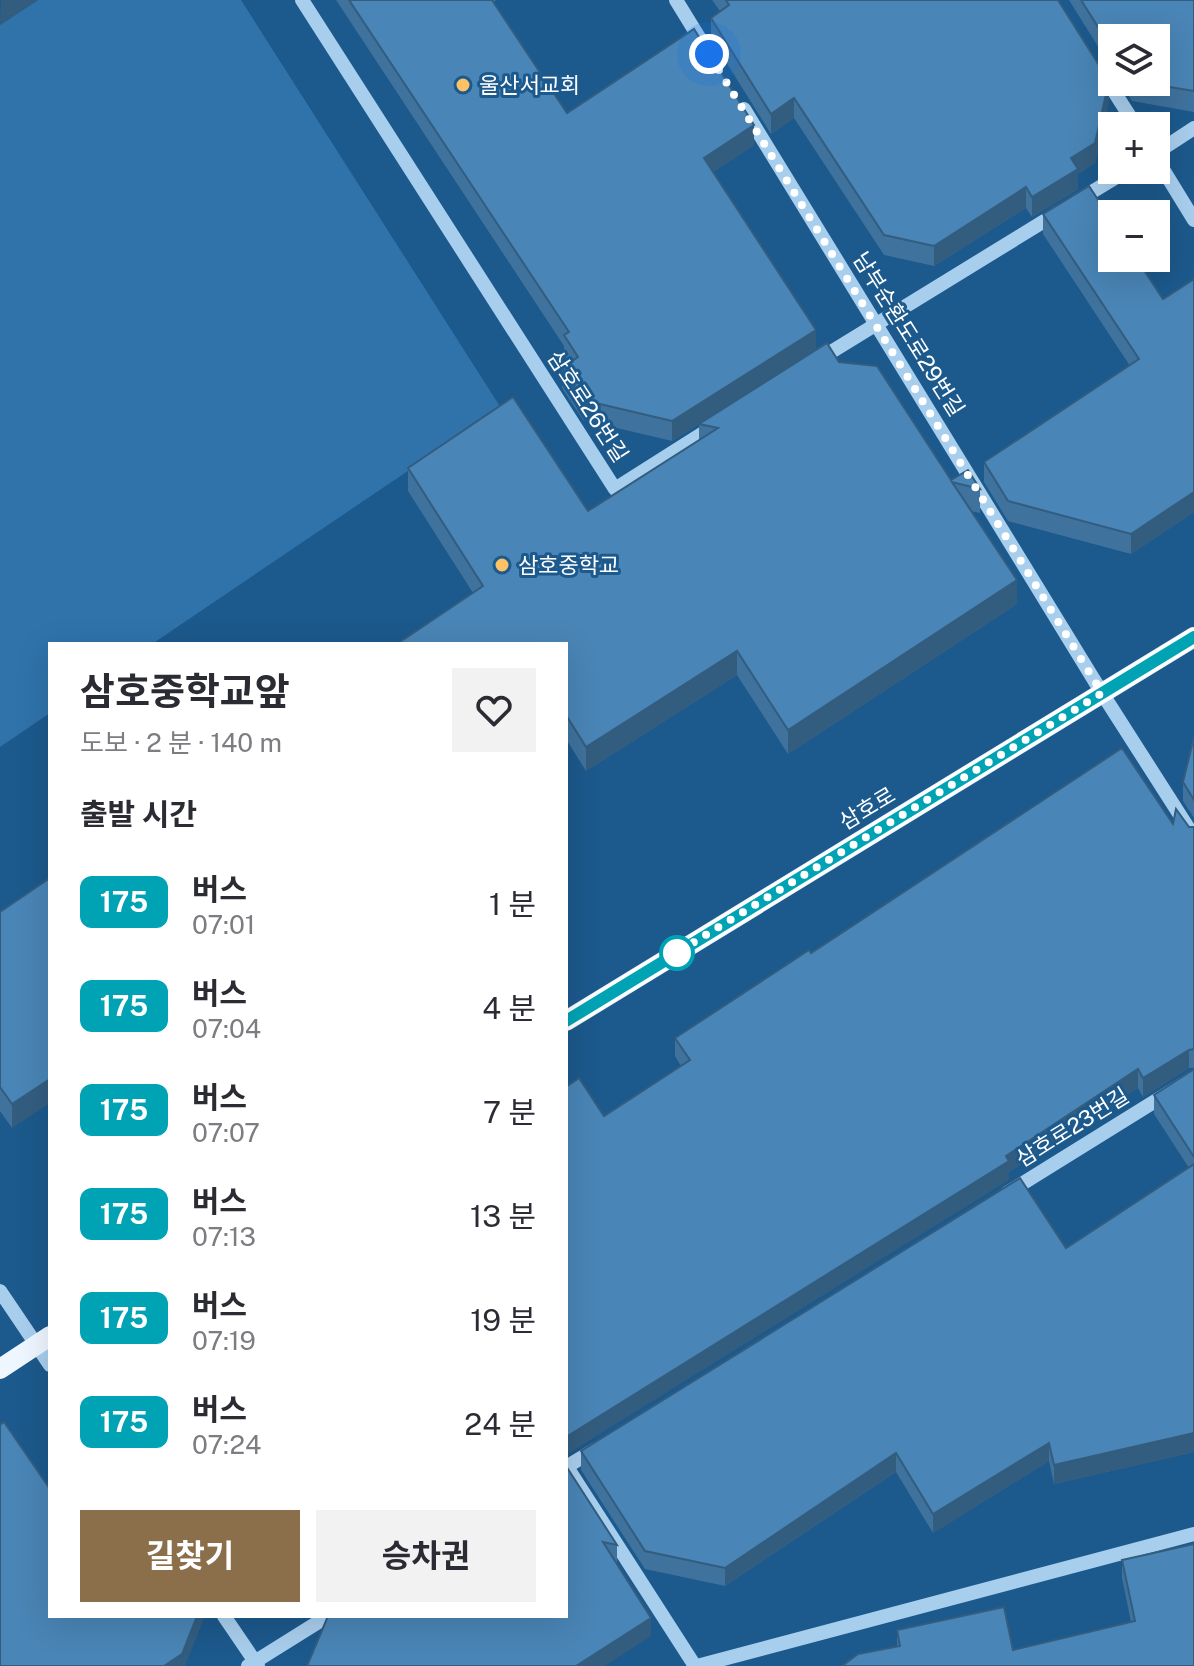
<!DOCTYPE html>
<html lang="ko">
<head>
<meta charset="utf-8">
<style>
  :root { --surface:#fff; --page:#f2f2f3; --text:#2b2b33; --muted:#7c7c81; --accent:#8a6f4a }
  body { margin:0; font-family:"Public Sans","Noto Sans KR",sans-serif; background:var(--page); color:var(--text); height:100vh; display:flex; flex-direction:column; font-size:30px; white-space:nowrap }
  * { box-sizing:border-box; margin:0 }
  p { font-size:26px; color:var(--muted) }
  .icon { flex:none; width:44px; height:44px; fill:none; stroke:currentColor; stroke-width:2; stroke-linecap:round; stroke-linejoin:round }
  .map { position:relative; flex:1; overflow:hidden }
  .details { position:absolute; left:48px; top:642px; width:520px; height:976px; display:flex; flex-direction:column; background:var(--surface); border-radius:0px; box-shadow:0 8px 32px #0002 }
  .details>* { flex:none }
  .badge { padding:0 16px; border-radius:12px; font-size:28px; line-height:52px }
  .tools { position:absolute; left:1098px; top:24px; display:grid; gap:16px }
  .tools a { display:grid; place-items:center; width:72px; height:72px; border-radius:0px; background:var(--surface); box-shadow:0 8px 32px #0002; font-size:40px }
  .you { position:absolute; width:40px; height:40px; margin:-20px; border:6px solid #fff; border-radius:50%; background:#1a73e8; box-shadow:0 0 0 12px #1a73e833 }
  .map>.badge { position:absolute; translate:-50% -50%; box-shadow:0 0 0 4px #fff }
  h2 { padding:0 32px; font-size:30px; line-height:72px }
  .round { display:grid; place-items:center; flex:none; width:84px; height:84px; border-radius:0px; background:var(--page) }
  .overview { display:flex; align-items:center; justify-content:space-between; height:136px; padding:0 32px }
  h1 { font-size:38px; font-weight:700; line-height:60px }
  .action { display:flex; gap:16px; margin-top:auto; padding:16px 32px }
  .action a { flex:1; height:92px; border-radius:0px; background:var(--accent); color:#fff; font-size:32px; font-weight:700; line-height:92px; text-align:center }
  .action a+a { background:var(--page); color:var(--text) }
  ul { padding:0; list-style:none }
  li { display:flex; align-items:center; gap:24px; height:104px; padding:0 32px }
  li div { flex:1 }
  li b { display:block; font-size:30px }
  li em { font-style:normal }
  li .badge { min-width:88px; font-weight:700; text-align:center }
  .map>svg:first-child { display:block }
  .green { fill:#2f73aa }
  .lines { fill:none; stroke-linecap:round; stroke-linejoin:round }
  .minor { stroke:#a8ceed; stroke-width:14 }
  .major { stroke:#eef6ff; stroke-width:20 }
  .wall { fill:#3f729d }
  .shaded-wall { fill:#335d7f }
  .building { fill:#4985b6; stroke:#335d7f; stroke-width:2 }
  .line-casing { stroke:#fff; stroke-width:18 }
  .line { stroke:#00a3b4; stroke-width:12 }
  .walk { stroke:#fff; stroke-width:8; stroke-dasharray:0 14.4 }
  .poi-dot { fill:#fdc266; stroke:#1c598c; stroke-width:3 }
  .stop-dot { fill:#fff; stroke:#00a3b4; stroke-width:4 }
  .labels { text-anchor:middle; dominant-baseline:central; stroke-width:6; stroke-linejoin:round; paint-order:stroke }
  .poi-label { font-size:22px; fill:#fff; stroke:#1c598c; text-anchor:start }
  .street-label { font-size:22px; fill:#fff; stroke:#1c598c }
</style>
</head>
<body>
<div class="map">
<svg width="1194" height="1666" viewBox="0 0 1194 1666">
  <rect width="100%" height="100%" fill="#1c598c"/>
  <path class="green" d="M38,0H241L501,408L152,644H50V713L0,747V25Z"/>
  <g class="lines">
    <g class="minor">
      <path d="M302,0L615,489L716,425"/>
      <path d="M676,0L703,44"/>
      <path d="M1099,68L1136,126"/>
      <path d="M744,109L1102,693L1194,837"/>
      <path d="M1156,153L1194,128"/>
      <path d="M1156,158L1194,220"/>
      <path d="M1077,201L1128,170"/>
      <path d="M818,360L1059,212"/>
      <path d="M1007,1193L1194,1077"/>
      <path d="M0,1291L50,1365"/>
      <path d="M566,1467L596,1449"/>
      <path d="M567,1467L695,1666"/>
      <path d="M224,1616L258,1666"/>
      <path d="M248,1666L328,1616"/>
      <path d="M697,1666L1194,1534"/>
    </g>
    <g class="major">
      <path d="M566,1021L1194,637"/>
      <path d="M0,1369L50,1336"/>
    </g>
  </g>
  <g class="wall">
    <path d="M336,0H496L494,2L567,113L754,145L713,172L816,350L839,362L951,480L980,489V513L971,511L1017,604L788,754L737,675L586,771L566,739V644L473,593L408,491V468L588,511L699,440V424L672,441L583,420L562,388V368L569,363L564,355V346Z"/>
    <path d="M712,0H1058L1109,101L1095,163L1078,174V189L1032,217L1026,208L934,266L884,255L794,118L771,134L711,38V18L720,11Z"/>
    <path d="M1069,0H1194V112L1132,101L1120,82H1156L1112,38V69Z"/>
    <path d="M1043,214L1163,299L1194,279V512L1131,554L1008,521L984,482V462L1130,366L1043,234Z"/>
    <path d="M1194,737V818L1183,801V782Z"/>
    <path d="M1173,824L1194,827V1068H1189L1143,1097L1138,1088L1009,1172V1180L604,1116L681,1066L675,1056V1038L811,953Z"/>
    <path d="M50,878L12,1128L0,1111V912Z"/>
    <path d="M1194,1069V1452L1054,1484L1049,1461L933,1533L896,1472L725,1586L645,1569L581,1470V1451L1066,1248L1189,1168L1154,1114V1095Z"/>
    <path d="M566,1466L617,1545V1563L651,1636Z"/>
    <path d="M1122,1560L1194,1666L897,1647V1630L1013,1650L1131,1622L1122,1578Z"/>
  </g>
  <g class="shaded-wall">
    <path d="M1,0H38L0,25Z"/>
    <path d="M1109,81V101L1095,163L1078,174V189L1032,217V197L1071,158Z"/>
    <path d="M794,98V118L771,134V114Z"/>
    <path d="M754,125V145L704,178V158Z"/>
    <path d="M1026,187V208L934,266V246Z"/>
    <path d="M816,330V350L672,441V421Z"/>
    <path d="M1194,492V512L1131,554V534Z"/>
    <path d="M1017,580V604L788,754V730Z"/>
    <path d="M737,651V675L586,771V747Z"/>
    <path d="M1189,1050V1068L1143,1097V1078Z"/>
    <path d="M1138,1069V1088L1009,1172V1180L566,1455V1437L1006,1156Z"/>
    <path d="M50,1079V1103L12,1128V1104Z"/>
    <path d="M1194,1433V1452L1054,1484V1465Z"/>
    <path d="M1049,1443V1461L933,1533V1514Z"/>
    <path d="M896,1453V1472L725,1586V1568Z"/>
    <path d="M197,1616H205L185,1666H164Z"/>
    <path d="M651,1618V1636L605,1666H576Z"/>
  </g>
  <g class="building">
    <path d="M349,0H492L567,113L694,29L754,125L704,158L816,330L672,421L583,400L562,368L578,357L564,335L569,332Z"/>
    <path d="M726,0H1058L1109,81L1095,143L1071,158L1078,169L1032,197L1026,187L934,246L884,235L794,98L771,114L711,18L729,5Z"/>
    <path d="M1081,0H1194V91L1139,82H1156V38H1112V49Z"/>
    <path d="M1089,186L1112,221V258H1136L1163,299L1194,279V492L1131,534L1008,501L984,462L1139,359L1043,214Z"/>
    <path d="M827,343L839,362L877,366L951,480L968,470L980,489L952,482L1017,580L788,730L737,651L586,747L566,715V644H397L483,586L408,468L513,397L588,511L718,428L699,424Z"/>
    <path d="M1194,737V800L1183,782Z"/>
    <path d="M1122,748L1173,824L1176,809L1189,827H1194V1049L1189,1050L1143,1078L1138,1069L1006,1156L1009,1161L566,1437V1087L579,1078L604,1116L690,1060L675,1038L809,950L811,953Z"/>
    <path d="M50,878V1079L12,1104L0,1087V912Z"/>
    <path d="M1194,1069V1157L1154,1095Z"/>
    <path d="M1194,1164V1433L1054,1465L1049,1443L933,1514L896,1453L725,1568L645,1551L581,1451L1020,1178L1066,1248Z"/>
    <path d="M4,1422L50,1489V1616H197L182,1654L164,1666H0V1425Z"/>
    <path d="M566,1466L617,1545L603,1542L651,1618L576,1666H307L328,1616H566Z"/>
    <path d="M1194,1544V1666H842L858,1654L900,1646L897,1630L1004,1607L1013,1650L1135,1621L1122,1560Z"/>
  </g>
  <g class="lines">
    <defs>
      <path id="line" d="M566,1021L1194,637"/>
    </defs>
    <use href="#line" class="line-casing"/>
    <use href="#line" class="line"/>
    <path class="walk" d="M677,953L673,955L1102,693L709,54"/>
  </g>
  <g class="poi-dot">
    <circle cx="463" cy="85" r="8"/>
    <circle cx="502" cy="565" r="8"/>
  </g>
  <circle class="stop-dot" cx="677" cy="953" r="16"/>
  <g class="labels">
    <g class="poi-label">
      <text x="479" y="85">울산서교회</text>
      <text x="518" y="565">삼호중학교</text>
    </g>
    <g class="street-label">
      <text transform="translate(909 334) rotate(58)">남부순환도로29번길</text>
      <text transform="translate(588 406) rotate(57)">삼호로26번길</text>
      <text transform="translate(867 808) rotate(-31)">삼호로</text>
      <text transform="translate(1072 1127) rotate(-32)">삼호로23번길</text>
    </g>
  </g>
</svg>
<div class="tools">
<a><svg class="icon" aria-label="layers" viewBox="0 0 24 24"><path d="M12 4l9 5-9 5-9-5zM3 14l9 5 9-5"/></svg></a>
<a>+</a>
<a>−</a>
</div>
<div class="you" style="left:709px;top:54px"></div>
<section class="details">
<div class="overview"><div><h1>삼호중학교앞</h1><p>도보 · 2 분 · 140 m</p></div><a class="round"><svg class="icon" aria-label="heart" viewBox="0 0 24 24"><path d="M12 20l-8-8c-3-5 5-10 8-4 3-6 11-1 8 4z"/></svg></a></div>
<h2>출발 시간</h2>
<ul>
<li><span class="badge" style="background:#00a3b4;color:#fff">175</span><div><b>버스</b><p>07:01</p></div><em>1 분</em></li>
<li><span class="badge" style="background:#00a3b4;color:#fff">175</span><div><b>버스</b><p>07:04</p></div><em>4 분</em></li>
<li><span class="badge" style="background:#00a3b4;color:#fff">175</span><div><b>버스</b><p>07:07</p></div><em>7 분</em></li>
<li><span class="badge" style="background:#00a3b4;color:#fff">175</span><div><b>버스</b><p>07:13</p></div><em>13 분</em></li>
<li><span class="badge" style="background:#00a3b4;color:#fff">175</span><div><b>버스</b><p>07:19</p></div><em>19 분</em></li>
<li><span class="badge" style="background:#00a3b4;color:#fff">175</span><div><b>버스</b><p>07:24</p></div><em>24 분</em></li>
</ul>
<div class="action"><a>길찾기</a><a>승차권</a></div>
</section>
</div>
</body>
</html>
